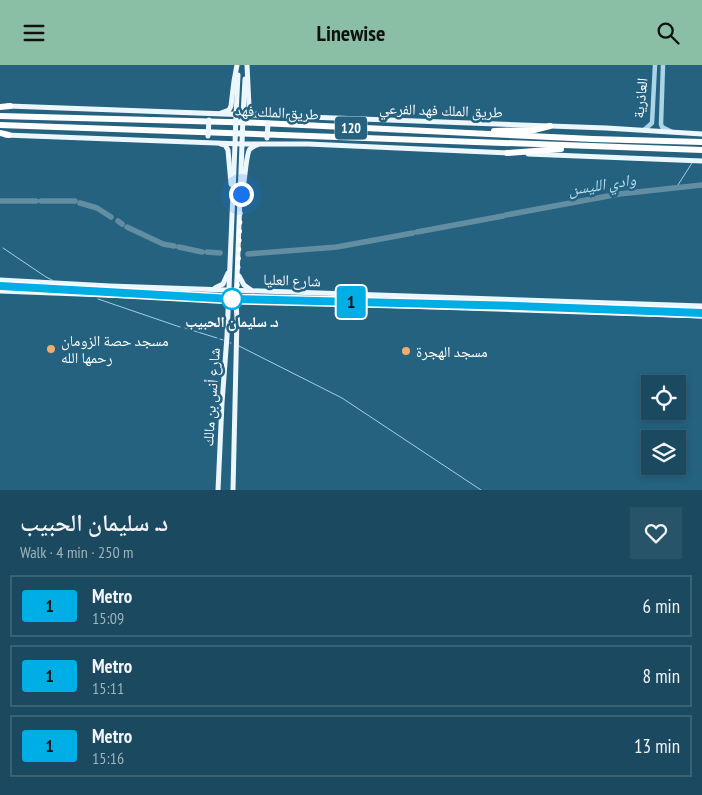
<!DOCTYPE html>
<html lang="en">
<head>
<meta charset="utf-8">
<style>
  :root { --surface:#1b4a60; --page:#285469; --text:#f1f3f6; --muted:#a0b3bd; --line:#396275; --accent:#8abfa5 }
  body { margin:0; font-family:"PT Sans Narrow","Noto Naskh Arabic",sans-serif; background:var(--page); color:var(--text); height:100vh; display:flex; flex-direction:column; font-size:19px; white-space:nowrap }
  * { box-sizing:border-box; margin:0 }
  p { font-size:16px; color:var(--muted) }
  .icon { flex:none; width:28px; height:28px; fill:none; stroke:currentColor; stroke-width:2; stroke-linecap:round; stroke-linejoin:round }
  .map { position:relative; height:425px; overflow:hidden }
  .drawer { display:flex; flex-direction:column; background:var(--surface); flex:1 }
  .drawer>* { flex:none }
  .badge { padding:0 10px; border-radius:4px; font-size:18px; line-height:32px }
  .tools { position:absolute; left:641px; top:310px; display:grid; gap:10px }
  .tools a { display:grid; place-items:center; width:45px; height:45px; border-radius:0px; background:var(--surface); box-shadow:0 2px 8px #0003,0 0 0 1px var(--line); font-size:25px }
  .you { position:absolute; width:25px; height:25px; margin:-12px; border:4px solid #fff; border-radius:50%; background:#1a73e8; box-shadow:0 0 0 8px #1a73e833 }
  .map>.badge { position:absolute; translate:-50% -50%; box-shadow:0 0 0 2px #fff }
  .round { display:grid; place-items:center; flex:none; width:52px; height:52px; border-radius:0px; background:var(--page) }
  .summary { display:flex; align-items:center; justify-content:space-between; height:85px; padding:0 20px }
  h1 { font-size:24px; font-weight:600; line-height:38px }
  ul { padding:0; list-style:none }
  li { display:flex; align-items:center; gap:15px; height:62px; margin:0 10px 8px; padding:0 10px; border:2px solid var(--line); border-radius:0px }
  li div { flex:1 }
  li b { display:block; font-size:19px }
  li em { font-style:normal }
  li .badge { min-width:55px; font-weight:700; text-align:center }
  header { display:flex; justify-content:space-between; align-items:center; height:65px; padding:0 20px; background:var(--accent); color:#111; font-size:22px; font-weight:600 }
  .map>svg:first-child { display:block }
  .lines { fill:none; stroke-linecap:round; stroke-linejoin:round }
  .stream { stroke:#9fd1e7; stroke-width:1 }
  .river { stroke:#638ea2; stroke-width:5.5 }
  .minor { stroke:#abd4e6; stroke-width:4.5 }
  .major { stroke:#ecf7fd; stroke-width:5 }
  .highway { stroke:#fff; stroke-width:6 }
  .rail { stroke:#fff; stroke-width:1; stroke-dasharray:9 4; stroke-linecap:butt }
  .major-bridge { stroke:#ecf7fd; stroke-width:5 }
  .line-casing { stroke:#fff; stroke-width:11 }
  .line { stroke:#00aee6; stroke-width:8 }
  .walk { stroke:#fff; stroke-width:5; stroke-dasharray:0 9 }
  .stop-dot { fill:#fff; stroke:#00aee6; stroke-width:2.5 }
  .poi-dot { fill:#f0ad6f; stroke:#246280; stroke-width:2 }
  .labels { text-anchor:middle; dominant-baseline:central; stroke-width:5; stroke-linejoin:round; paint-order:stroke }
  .shield { fill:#246280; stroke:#bdd0d9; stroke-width:1 }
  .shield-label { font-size:14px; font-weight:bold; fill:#fff }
  .street-label { font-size:15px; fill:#fff; stroke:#246280 }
  .stop-label { font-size:15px; font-weight:bold; fill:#fff; stroke:#246280 }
  .poi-label { font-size:15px; fill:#fff; stroke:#246280; text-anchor:start }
  .water-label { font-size:16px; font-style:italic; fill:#b6ddee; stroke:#246280 }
</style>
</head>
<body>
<header><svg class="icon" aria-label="menu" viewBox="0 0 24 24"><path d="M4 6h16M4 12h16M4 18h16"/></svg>Linewise<svg class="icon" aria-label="search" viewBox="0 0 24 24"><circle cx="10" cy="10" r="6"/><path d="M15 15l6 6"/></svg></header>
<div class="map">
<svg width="702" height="425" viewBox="0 0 702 425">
  <rect width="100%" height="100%" fill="#246280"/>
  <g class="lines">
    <g class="stream">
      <path d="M676,123L692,98"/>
      <path d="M3,183L46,212L52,215"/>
      <path d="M69,222L77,225"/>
      <path d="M98,234L180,262"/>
      <path d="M185,263L217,273"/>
      <path d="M220,274L223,275"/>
      <path d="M230,278H231"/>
      <path d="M239,281L342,333L481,425"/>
    </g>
    <g class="river">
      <path d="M0,136H36"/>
      <path d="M41,136H75"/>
      <path d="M80,138L97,143L111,152"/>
      <path d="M506,150L619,129L702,120"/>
      <path d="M118,156L122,159"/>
      <path d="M127,162L163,179L174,181"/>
      <path d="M417,167L503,151"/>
      <path d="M179,182L202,187"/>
      <path d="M207,187L220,188"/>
      <path d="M248,189L337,182L413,168"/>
    </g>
    <g class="minor">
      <path d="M663,0L661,59L662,62L672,67"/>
      <path d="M644,65L652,58L655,0"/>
    </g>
    <g class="major">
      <path d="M247,0L249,41L251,46L259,51"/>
      <path d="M8,41L606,63L702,69"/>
      <path d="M221,48L229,45L231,41L234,16L237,0"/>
      <path d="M236,50L238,10"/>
      <path d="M243,50L245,14"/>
      <path d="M5,70L242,79H308L509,88"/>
      <path d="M221,79L225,80L228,85L231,119"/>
      <path d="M528,89L702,96"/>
      <path d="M243,123C245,115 246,88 250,84C251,83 256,80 257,80"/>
      <path d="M239,211L244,220L251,225"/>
      <path d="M0,215L110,221L702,241"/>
      <path d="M215,223L223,219L228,208"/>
      <path d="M0,226L315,238L702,251"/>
      <path d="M218,425L222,338L227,271L235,79"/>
      <path d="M233,425L237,253L236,239L242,79"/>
    </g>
    <g class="highway">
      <path d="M0,42L10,41"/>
      <path d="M0,51L261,58L593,74L702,77"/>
      <path d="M0,60L702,85"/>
      <path d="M494,66L534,65L550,61"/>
      <path d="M0,68L9,70"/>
      <path d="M507,88L561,84"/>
    </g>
    <path class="rail" d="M0,219L253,233L448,237L702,247"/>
    <g class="major-bridge">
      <path d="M208,71L209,55"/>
      <path d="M267,73L268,58"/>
      <path d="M235,79L236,50"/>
      <path d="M242,79L243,50"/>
    </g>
  </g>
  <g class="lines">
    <defs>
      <path id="line" d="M0,221L232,234L516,241L702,248"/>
    </defs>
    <use href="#line" class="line-casing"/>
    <use href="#line" class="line"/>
    <path class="walk" d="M232,234H228L236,235L237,226L241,129"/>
  </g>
  <circle class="stop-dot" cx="232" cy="234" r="10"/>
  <g class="poi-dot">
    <circle cx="51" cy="284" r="5"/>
    <circle cx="406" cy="286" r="5"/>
  </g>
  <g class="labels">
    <rect class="shield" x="335" y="51.5" width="32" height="23" rx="4"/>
    <g class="shield-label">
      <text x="351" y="63">120</text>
    </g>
    <g class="street-label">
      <text transform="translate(640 33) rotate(-84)">العاذرية</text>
      <text transform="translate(441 45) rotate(2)">طريق الملك فهد الفرعي</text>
      <text transform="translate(277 47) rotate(3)">طريق الملك فهد</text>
      <text transform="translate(292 215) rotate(2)">شارع العليا</text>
      <text transform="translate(211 332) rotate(-86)">شارع أنس بن مالك</text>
    </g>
    <g class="stop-label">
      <text x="232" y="256">د. سليمان الحبيب</text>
    </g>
    <g class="poi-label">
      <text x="61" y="275">مسجد حصة الزومان<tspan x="61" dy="17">رحمها الله</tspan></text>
      <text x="416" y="286">مسجد الهجرة</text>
    </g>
    <g class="water-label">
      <text transform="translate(602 119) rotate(-9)">وادي الليسن</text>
    </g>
  </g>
</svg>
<div class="tools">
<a><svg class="icon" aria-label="locate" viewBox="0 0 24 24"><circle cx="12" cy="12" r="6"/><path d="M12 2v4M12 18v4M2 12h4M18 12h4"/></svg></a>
<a><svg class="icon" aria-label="layers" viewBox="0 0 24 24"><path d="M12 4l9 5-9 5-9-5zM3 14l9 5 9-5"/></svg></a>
</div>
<div class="you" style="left:241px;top:129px"></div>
<b class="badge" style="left:351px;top:237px;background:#00aee6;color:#111">1</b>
</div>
<section class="drawer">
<div class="summary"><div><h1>د. سليمان الحبيب</h1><p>Walk · 4 min · 250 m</p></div><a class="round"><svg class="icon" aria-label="heart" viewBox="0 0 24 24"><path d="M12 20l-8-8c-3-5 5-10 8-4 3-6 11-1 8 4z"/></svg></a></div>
<ul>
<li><span class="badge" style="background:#00aee6;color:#111">1</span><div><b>Metro</b><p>15:09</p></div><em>6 min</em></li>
<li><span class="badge" style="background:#00aee6;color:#111">1</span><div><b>Metro</b><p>15:11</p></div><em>8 min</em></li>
<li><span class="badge" style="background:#00aee6;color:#111">1</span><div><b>Metro</b><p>15:16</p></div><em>13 min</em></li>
</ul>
</section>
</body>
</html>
